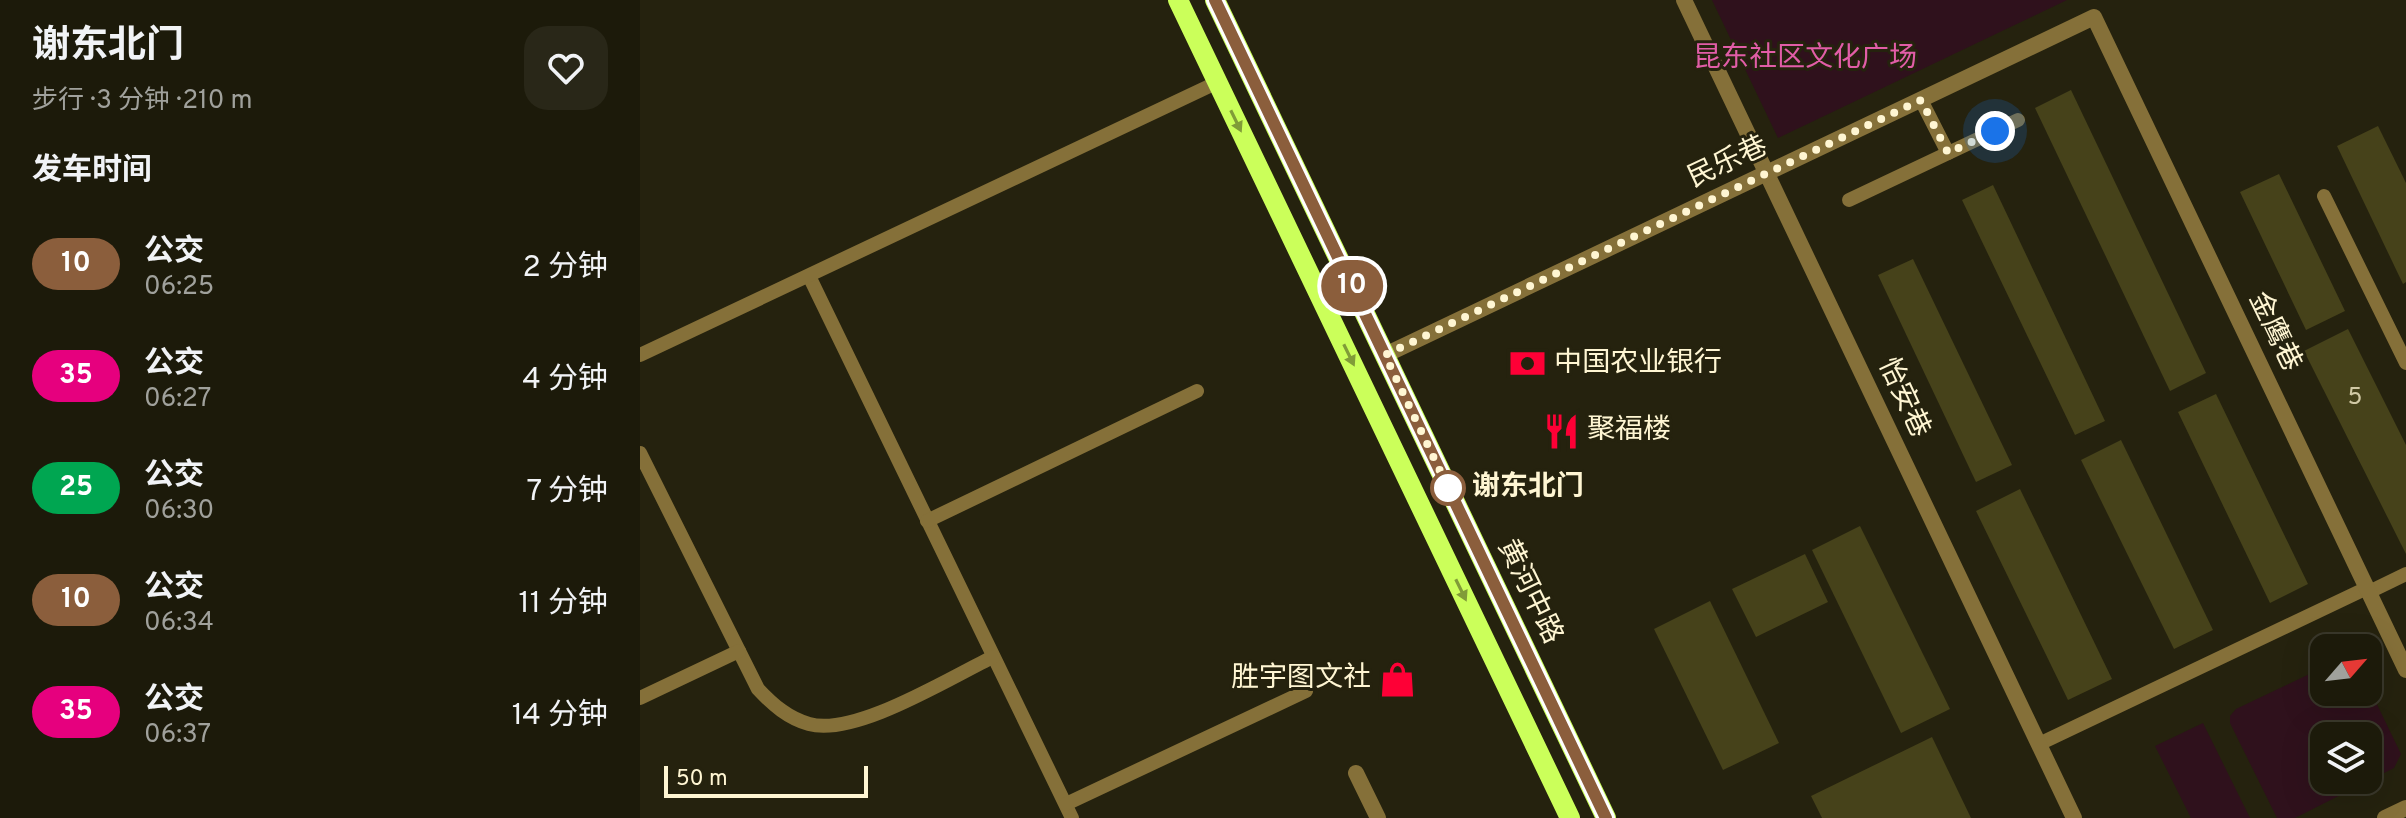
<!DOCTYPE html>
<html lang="zh">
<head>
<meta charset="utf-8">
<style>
  :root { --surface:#1c1a0a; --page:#292718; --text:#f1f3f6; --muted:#a0a19c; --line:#3a382b }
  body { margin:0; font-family:Overpass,"Noto Sans SC",sans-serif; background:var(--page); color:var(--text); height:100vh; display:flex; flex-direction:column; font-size:30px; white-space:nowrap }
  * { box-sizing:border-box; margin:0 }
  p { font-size:26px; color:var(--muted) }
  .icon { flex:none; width:44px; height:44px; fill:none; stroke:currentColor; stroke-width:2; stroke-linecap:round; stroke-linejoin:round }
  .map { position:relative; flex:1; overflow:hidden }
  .details { display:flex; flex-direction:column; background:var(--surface); width:640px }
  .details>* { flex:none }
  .badge { padding:0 16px; border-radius:26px; font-size:28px; line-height:52px }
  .needle { width:52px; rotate:62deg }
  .buttons { position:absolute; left:1670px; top:634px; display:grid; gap:16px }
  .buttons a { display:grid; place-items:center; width:72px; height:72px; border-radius:16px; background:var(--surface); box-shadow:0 8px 32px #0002,0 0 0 2px var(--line); font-size:40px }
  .scale { position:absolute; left:24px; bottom:20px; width:204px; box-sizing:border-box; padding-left:8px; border:4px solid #fff6d3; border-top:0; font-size:22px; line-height:28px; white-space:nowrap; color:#fff6d3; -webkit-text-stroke:6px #25220e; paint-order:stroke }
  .you { position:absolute; width:40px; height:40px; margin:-20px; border:6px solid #fff; border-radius:50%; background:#1a73e8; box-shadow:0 0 0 12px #1a73e833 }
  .map>.badge { position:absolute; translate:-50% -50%; box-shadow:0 0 0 4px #fff }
  h2 { padding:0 32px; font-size:30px; line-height:72px }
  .round { display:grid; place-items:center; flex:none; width:84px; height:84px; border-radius:24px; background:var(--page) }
  .overview { display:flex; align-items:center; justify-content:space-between; height:136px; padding:0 32px }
  h1 { font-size:38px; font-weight:700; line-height:60px }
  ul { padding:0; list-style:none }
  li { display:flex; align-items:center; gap:24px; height:112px; padding:0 32px }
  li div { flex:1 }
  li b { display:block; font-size:30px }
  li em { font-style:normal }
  li .badge { min-width:88px; font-weight:700; text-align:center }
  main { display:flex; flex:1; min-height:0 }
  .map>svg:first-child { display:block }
  .green { fill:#2f111c; fill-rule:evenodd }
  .building { fill:#46421a }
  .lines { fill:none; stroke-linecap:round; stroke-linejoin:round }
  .lane { stroke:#857039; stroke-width:14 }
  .street { stroke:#857039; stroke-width:16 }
  .primary { stroke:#cbff5a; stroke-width:20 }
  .oneway { fill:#809c38 }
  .line-casing { stroke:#fff; stroke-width:18 }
  .line { stroke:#8b5e3c; stroke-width:12 }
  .walk { stroke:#fff6d3; stroke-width:8; stroke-dasharray:0 14.4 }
  .stop-dot { fill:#fff; stroke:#8b5e3c; stroke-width:4 }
  .labels { text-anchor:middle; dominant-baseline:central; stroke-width:6; stroke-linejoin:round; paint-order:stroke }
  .number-label { font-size:24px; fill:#d1c9a5 }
  .park-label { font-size:28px; fill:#e15da7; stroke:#25220e }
  .street-label { font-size:28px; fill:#fff6d3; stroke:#25220e }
  .poi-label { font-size:28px; fill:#fff6d3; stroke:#25220e; text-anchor:start }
  .stop-label { font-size:28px; font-weight:bold; fill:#fff6d3; stroke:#25220e; text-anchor:start }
</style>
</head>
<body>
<main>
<section class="details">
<div class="overview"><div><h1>谢东北门</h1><p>步行 · 3 分钟 · 210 m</p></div><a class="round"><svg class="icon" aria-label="heart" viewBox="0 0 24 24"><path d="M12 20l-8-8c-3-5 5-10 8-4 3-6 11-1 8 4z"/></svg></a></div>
<h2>发车时间</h2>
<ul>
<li><span class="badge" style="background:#8b5e3c;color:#fff">10</span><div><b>公交</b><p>06:25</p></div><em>2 分钟</em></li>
<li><span class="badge" style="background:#e6007e;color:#fff">35</span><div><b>公交</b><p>06:27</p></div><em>4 分钟</em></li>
<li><span class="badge" style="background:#00a651;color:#fff">25</span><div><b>公交</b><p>06:30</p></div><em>7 分钟</em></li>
<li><span class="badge" style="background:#8b5e3c;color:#fff">10</span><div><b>公交</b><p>06:34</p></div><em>11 分钟</em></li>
<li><span class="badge" style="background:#e6007e;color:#fff">35</span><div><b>公交</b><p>06:37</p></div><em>14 分钟</em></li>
</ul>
</section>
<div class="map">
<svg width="1766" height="818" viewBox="0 0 1766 818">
  <rect width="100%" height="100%" fill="#25220e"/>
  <g class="green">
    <path d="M1072,0H1427L1138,138Z"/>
    <path d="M1684,667V692H1728V686L1761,754L1754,768L1655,818H1637L1590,723V716L1596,709ZM1728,736V780H1684V736Z"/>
    <path d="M1563,723L1610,818H1551L1515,746Z"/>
  </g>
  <g class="building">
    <path d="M1431,90L1566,373L1530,391L1395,108Z"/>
    <path d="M1738,126L1766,183V282L1763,284L1697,146Z"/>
    <path d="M1639,174L1705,311L1666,330L1600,192Z"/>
    <path d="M1353,185L1465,421L1435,435L1322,200Z"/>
    <path d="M1273,259L1372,465L1336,482L1238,275Z"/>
    <path d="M1708,329L1766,445V554L1664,351Z"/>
    <path d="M1576,394L1668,584L1630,603L1538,412Z"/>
    <path d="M1481,440L1573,630L1534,649L1441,460Z"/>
    <path d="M1380,489L1472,679L1428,700L1336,511Z"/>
    <path d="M1220,526L1310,709L1261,733L1172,550Z"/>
    <path d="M1165,554L1188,602L1116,637L1092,589Z"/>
    <path d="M1070,601L1139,743L1083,770L1014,629Z"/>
    <path d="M1292,737L1331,818H1182L1171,796Z"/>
  </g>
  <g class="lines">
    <g class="lane">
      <path d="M1281,100L1308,153"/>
      <path d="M1684,196L1766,363"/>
      <path d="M1209,200L1378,120"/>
      <path d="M169,276L432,818"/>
      <path d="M0,355L578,82"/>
      <path d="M0,453L118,689C133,705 148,718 169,724C215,737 309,678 353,657"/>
      <path d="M287,521L557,391"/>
      <path d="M1729,592L1766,574"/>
      <path d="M0,698L99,651"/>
      <path d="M1399,744L1727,588"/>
      <path d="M426,804L666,691"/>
    </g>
    <g class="street">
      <path d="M1044,0L1434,818"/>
      <path d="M745,355L1454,17L1766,670"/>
      <path d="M716,773L738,818"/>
      <path d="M1745,818L1766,808"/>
    </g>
    <g class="primary">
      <path d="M538,0L930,818"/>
      <path d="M575,0L966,818"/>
    </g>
  </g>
  <defs><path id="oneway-solid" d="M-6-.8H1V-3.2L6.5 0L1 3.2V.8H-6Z" transform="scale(2)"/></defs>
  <g class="oneway">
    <use href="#oneway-solid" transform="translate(596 121) rotate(64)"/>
    <use href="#oneway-solid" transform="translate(709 355) rotate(64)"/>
    <use href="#oneway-solid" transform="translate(821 590) rotate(64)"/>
  </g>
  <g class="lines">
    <defs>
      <path id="line" d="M575,0L966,818"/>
    </defs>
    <use href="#line" class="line-casing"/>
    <use href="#line" class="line"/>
    <path class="walk" d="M808,488L810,492L745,355L1281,100L1308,153L1355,131"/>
  </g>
  <defs>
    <symbol id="bank-bare" viewBox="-9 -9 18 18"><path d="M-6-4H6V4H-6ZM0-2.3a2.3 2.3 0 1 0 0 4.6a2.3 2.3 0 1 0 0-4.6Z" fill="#fe0036" stroke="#25220e" stroke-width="2.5" paint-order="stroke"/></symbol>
    <symbol id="restaurant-bare" viewBox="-9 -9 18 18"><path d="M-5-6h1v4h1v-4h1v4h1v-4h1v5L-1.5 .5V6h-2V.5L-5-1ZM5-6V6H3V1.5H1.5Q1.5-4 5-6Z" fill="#fe0036" stroke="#25220e" stroke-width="2.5" paint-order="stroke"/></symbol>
    <symbol id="shop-bare" viewBox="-9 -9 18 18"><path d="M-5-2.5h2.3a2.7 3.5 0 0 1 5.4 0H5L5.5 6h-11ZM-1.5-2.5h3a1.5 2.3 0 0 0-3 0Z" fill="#fe0036" stroke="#25220e" stroke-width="2.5" paint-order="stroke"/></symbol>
  </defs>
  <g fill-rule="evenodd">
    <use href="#bank-bare" x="862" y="338" width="51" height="51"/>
    <use href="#restaurant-bare" x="896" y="406" width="51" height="51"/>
    <use href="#shop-bare" x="732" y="654" width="51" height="51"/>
  </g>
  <circle class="stop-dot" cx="808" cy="488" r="16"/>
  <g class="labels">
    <g class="number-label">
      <text x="1715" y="398">5</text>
    </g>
    <g class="park-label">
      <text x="1165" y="59">昆东社区文化广场</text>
    </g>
    <g class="street-label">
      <text transform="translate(1088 163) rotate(-25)">民乐巷</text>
      <text transform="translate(1634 332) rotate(64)">金鹰巷</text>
      <text transform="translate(1263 398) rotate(65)">怡安巷</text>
      <text transform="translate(889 592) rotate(64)">黄河中路</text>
    </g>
    <g class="poi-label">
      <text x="914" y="364">中国农业银行</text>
      <text x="947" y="431">聚福楼</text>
      <text x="731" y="679" text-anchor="end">胜宇图文社</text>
    </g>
    <g class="stop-label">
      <text x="832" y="488">谢东北门</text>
    </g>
  </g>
</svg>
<div class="buttons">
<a><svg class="needle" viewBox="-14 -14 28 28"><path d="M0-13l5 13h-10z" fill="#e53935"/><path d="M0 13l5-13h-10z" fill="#a0a19c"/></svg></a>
<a><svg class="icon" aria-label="layers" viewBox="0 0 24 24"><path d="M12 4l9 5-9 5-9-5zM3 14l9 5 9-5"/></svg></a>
</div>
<div class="scale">50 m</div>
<div class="you" style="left:1355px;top:131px"></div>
<b class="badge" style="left:712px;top:286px;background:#8b5e3c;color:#fff">10</b>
</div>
</main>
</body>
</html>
